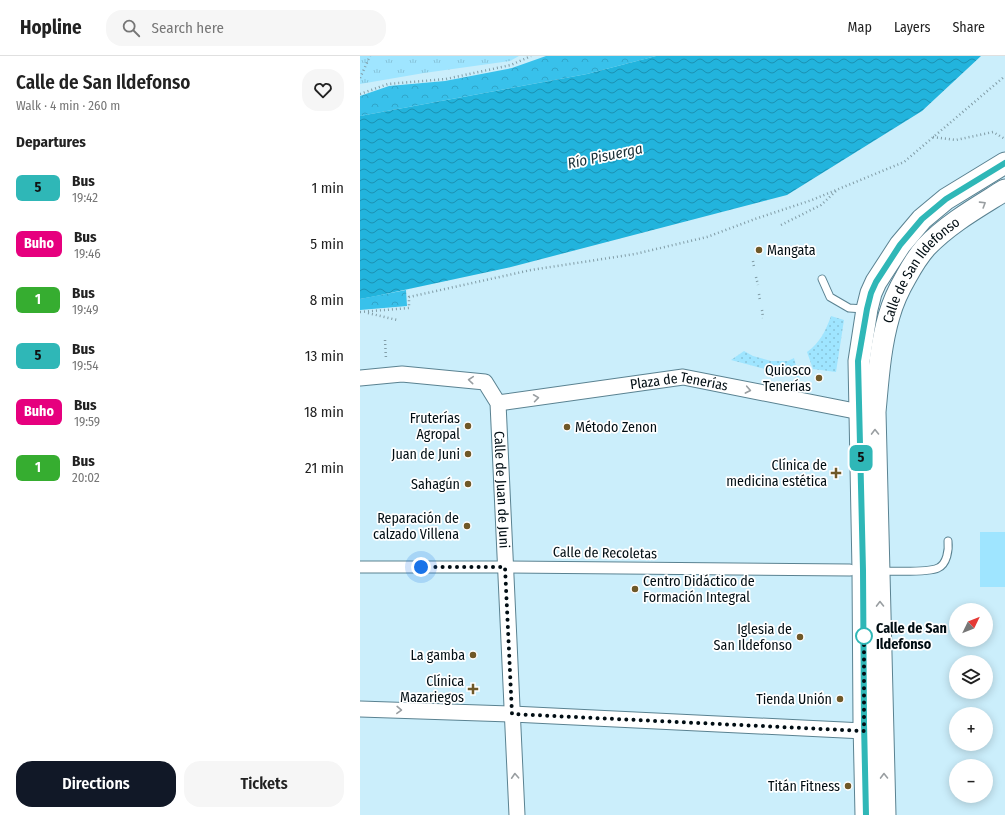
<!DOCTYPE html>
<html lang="en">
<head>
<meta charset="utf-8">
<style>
  :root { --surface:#fff; --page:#f6f6f6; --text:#222; --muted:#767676; --line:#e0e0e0; --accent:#111827 }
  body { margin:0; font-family:"Fira Sans Condensed",sans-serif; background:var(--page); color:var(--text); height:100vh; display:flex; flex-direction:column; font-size:15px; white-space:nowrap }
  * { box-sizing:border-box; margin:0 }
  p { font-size:13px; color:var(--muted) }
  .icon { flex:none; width:22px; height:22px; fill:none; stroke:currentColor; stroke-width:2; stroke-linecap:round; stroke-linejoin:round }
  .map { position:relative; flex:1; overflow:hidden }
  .details { display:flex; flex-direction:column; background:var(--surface); width:360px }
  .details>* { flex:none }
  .badge { padding:0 8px; border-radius:6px; font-size:14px; line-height:26px }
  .needle { width:26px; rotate:47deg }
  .controls { position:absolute; left:589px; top:547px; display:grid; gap:8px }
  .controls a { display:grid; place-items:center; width:44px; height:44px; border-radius:50%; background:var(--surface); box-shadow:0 2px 10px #0003; font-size:20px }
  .you { position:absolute; width:20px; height:20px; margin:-10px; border:3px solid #fff; border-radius:50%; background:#1a73e8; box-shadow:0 0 0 6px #1a73e833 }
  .map>.badge { position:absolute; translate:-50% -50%; box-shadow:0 0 0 2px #fff }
  h2 { padding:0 16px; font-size:15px; line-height:36px }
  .round { display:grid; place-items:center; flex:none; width:42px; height:42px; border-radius:16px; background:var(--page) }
  .head { display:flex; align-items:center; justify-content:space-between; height:68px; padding:0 16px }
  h1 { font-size:19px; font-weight:600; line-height:30px }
  .cta { display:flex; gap:8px; margin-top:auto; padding:8px 16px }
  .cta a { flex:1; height:46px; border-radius:16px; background:var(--accent); color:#fff; font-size:16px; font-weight:600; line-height:46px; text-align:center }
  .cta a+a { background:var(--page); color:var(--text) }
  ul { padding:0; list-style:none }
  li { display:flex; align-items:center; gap:12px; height:56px; padding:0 16px }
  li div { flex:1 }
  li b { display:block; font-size:15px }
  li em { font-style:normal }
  li .badge { min-width:44px; font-weight:700; text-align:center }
  header { display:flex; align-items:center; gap:24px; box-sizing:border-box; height:56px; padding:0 20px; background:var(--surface); border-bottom:1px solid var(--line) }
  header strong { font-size:19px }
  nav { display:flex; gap:22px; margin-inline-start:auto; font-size:14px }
  .search { width:280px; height:36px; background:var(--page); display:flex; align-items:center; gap:10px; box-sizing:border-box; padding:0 14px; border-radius:16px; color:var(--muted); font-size:15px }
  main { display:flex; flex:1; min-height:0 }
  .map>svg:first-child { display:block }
  .grass { fill:url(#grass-tufts) }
  .forest { fill:url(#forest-crowns) }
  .garden { fill:url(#garden-dots) }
  .pitch { fill:#9fe5ff }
  .water { fill:url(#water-waves) }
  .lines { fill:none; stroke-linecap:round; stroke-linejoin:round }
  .service-casing { stroke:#5a8291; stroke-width:9 }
  .pedestrian-casing { stroke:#5a8291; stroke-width:13 }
  .minor-casing { stroke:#5a8291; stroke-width:17 }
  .secondary-casing { stroke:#5a8291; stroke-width:23 }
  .path { stroke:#819ca6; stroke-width:2.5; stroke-dasharray:1 3; stroke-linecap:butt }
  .service { stroke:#fff; stroke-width:7 }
  .pedestrian { stroke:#fff; stroke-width:11 }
  .minor { stroke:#fff; stroke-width:15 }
  .secondary { stroke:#fff; stroke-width:21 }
  .oneway { stroke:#999ea1 }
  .line-casing { stroke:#fff; stroke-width:9 }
  .line { stroke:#2fb7b7; stroke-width:6 }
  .walk { stroke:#010d13; stroke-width:4; stroke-dasharray:0 7.2 }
  .poi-dot { fill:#6f5828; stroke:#fff; stroke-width:1.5 }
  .stop-dot { fill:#fff; stroke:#2fb7b7; stroke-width:2 }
  .labels { text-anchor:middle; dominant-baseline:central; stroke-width:3.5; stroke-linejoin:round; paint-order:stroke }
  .poi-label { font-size:14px; fill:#010d13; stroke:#fff; text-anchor:end }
  .street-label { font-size:14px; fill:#010d13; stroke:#fff }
  .stop-label { font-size:14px; font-weight:bold; fill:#010d13; stroke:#fff; text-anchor:start }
  .water-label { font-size:15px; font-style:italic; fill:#192f37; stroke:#fff }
</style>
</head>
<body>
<header>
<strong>Hopline</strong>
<div class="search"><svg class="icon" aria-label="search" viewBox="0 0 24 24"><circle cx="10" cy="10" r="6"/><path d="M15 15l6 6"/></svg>Search here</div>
<nav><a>Map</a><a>Layers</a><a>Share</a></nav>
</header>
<main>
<section class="details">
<div class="head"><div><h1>Calle de San Ildefonso</h1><p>Walk · 4 min · 260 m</p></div><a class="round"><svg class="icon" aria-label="heart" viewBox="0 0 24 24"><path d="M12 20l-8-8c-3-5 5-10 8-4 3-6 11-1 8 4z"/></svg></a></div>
<h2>Departures</h2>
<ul>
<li><span class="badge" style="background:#2fb7b7;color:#111">5</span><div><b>Bus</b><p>19:42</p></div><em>1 min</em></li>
<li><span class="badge" style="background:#e6007e;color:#fff">Buho</span><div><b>Bus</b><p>19:46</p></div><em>5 min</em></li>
<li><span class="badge" style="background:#36ad30;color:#fff">1</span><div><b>Bus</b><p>19:49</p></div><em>8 min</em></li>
<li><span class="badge" style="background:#2fb7b7;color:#111">5</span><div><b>Bus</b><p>19:54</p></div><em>13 min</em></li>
<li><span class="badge" style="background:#e6007e;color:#fff">Buho</span><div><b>Bus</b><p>19:59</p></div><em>18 min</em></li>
<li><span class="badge" style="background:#36ad30;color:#fff">1</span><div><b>Bus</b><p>20:02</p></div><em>21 min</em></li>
</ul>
<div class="cta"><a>Directions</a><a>Tickets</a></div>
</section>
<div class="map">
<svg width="645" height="759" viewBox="0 0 645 759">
  <defs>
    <pattern id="grass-tufts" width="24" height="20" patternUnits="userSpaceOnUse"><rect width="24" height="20" fill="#9fe5ff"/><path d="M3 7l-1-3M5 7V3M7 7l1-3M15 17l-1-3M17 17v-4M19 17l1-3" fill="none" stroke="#87c3da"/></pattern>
    <pattern id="forest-crowns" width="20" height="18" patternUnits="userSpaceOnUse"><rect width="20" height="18" fill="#38c1eb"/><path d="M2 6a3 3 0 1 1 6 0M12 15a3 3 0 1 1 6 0" fill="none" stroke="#30a5c9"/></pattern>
    <pattern id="garden-dots" width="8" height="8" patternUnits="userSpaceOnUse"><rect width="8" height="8" fill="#9fe5ff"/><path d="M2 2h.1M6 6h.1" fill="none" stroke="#87c3da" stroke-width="1.8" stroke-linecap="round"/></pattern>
    <pattern id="water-waves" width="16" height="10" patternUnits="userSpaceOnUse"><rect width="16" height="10" fill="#22b4dd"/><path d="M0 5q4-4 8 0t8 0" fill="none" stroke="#1b91b2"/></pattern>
  </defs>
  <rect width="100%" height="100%" fill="#cbeefb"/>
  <path class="grass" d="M0,0H159L150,5L64,17L0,28Z"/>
  <g class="forest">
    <path d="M186,0H296L227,18L0,60V40L29,30L85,25L152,12Z"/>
    <path d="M46,234L47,250L0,254V243Z"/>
  </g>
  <g class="garden">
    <path d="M471,260L484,264L476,316L453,313L447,296C460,287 466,274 471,260Z"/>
    <path d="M384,295L393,300L411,305H428L434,302L439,322L371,304Z"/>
  </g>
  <rect class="pitch" x="620" y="476" width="25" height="55"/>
  <path class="water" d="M296,0H621L562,55L427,139L151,211L16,240L0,243V60L227,18Z"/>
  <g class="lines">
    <defs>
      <g id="service">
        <path d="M462,223L470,241L489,252L504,253"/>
        <path d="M521,515C533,515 568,517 578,512C587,508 589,494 588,485"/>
      </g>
      <path id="pedestrian" d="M0,511H145L490,514"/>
      <g id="minor">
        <path id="s1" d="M0,322L42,318L125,326L138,347L157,759"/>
        <path id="s2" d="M138,347L323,321L500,356L505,347"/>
        <path d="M0,653L152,658L504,675"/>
      </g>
      <g id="secondary">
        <path d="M506,759L504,667L503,515L499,305L507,253L511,237L516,226L540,189L562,163L586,143L645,107"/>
        <path id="s3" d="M525,759L515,356C518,324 520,291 529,260C533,246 539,233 546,221C552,210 558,200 566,191C589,167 618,151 645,134"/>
      </g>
    </defs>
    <use href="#service" class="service-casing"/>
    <use href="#pedestrian" class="pedestrian-casing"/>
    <use href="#minor" class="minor-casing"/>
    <use href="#secondary" class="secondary-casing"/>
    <g class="path">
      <path d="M0,22L10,0"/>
      <path d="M0,38L28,28L86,23L151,9L171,0"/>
      <path d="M573,81L596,84L633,76L645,83"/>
      <path d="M421,169L461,149L476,135"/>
      <path d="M393,205L394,211"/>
      <path d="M396,221L398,229"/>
      <path d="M399,238L400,245"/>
      <path d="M402,254L403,262"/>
      <path d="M0,256L49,252V241L171,214L275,198L347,181L395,163L452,144L544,106L645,20"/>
      <path d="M8,257L37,264"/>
      <path d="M25,284L26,303"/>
    </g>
    <use href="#service" class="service"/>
    <use href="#pedestrian" class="pedestrian"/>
    <use href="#minor" class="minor"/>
    <use href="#secondary" class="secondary"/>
  </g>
  <defs><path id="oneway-chevron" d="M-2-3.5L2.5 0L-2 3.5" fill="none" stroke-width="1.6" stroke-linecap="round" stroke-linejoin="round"/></defs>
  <g class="oneway">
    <use href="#oneway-chevron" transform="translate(623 148) rotate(-32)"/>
    <use href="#oneway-chevron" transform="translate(111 324) rotate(-175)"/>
    <use href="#oneway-chevron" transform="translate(388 334) rotate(11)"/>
    <use href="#oneway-chevron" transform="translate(176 342) rotate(-8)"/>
    <use href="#oneway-chevron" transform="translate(515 376) rotate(-91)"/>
    <use href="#oneway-chevron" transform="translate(520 548) rotate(-91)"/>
    <use href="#oneway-chevron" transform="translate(39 654) rotate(2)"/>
    <use href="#oneway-chevron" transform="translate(155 720) rotate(-93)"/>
    <use href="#oneway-chevron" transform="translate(524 720) rotate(-91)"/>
  </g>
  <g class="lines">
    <defs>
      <path id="line" d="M506,759L504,667L503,514L498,305L507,253L511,237L516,226L540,189L562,163L586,143L645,107"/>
    </defs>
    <use href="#line" class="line-casing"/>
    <use href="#line" class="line"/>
    <path class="walk" d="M61,511H145L152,658L504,675V576V580"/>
  </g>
  <g class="poi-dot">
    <circle cx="399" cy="194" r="4"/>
    <circle cx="459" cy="322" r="4"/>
    <circle cx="108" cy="370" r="4"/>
    <circle cx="207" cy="371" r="4"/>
    <circle cx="108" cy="398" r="4"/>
    <path d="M474 411h4v4h4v4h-4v4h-4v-4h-4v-4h4z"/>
    <circle cx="108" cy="428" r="4"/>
    <circle cx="107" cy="470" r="4"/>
    <circle cx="275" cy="533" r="4"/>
    <circle cx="440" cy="581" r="4"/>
    <circle cx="113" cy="599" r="4"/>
    <path d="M111 627h4v4h4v4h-4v4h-4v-4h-4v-4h4z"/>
    <circle cx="480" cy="643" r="4"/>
    <circle cx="488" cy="730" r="4"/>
  </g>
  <circle class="stop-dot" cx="504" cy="580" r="8"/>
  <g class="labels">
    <g class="poi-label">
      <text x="407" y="194" text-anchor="start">Mangata</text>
      <text x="451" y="314">Quiosco<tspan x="451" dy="16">Tenerías</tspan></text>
      <text x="100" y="362">Fruterías<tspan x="100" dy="16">Agropal</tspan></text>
      <text x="215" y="371" text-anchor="start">Método Zenon</text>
      <text x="100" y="398">Juan de Juni</text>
      <text x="467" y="409">Clínica de<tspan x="467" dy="16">medicina estética</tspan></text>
      <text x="100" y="428">Sahagún</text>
      <text x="99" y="462">Reparación de<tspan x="99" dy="16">calzado Villena</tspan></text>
      <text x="283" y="525" text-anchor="start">Centro Didáctico de<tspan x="283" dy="16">Formación Integral</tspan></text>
      <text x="432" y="573">Iglesia de<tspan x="432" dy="16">San Ildefonso</tspan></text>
      <text x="105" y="599">La gamba</text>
      <text x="104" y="625">Clínica<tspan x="104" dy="16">Mazariegos</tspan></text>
      <text x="472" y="643">Tienda Unión</text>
      <text x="480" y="730">Titán Fitness</text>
    </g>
    <g class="street-label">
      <text stroke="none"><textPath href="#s3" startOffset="557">Calle de San Ildefonso</textPath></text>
      <text stroke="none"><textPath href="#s2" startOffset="183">Plaza de Tenerías</textPath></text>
      <text stroke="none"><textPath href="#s1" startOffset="237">Calle de Juan de Juni</textPath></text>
      <text transform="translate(245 497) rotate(1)">Calle de Recoletas</text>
    </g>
    <g class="stop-label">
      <text x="516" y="572">Calle de San<tspan x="516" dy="16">Ildefonso</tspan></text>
    </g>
    <g class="water-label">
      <text transform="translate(245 100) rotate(-12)">Río Pisuerga</text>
    </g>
  </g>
</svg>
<div class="controls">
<a><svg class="needle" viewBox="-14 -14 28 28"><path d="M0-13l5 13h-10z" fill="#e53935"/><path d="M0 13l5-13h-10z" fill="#767676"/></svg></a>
<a><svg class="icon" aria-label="layers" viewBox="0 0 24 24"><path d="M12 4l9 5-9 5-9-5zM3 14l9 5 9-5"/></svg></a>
<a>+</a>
<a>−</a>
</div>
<div class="you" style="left:61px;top:511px"></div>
<b class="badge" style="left:501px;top:402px;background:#2fb7b7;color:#111">5</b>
</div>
</main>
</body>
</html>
